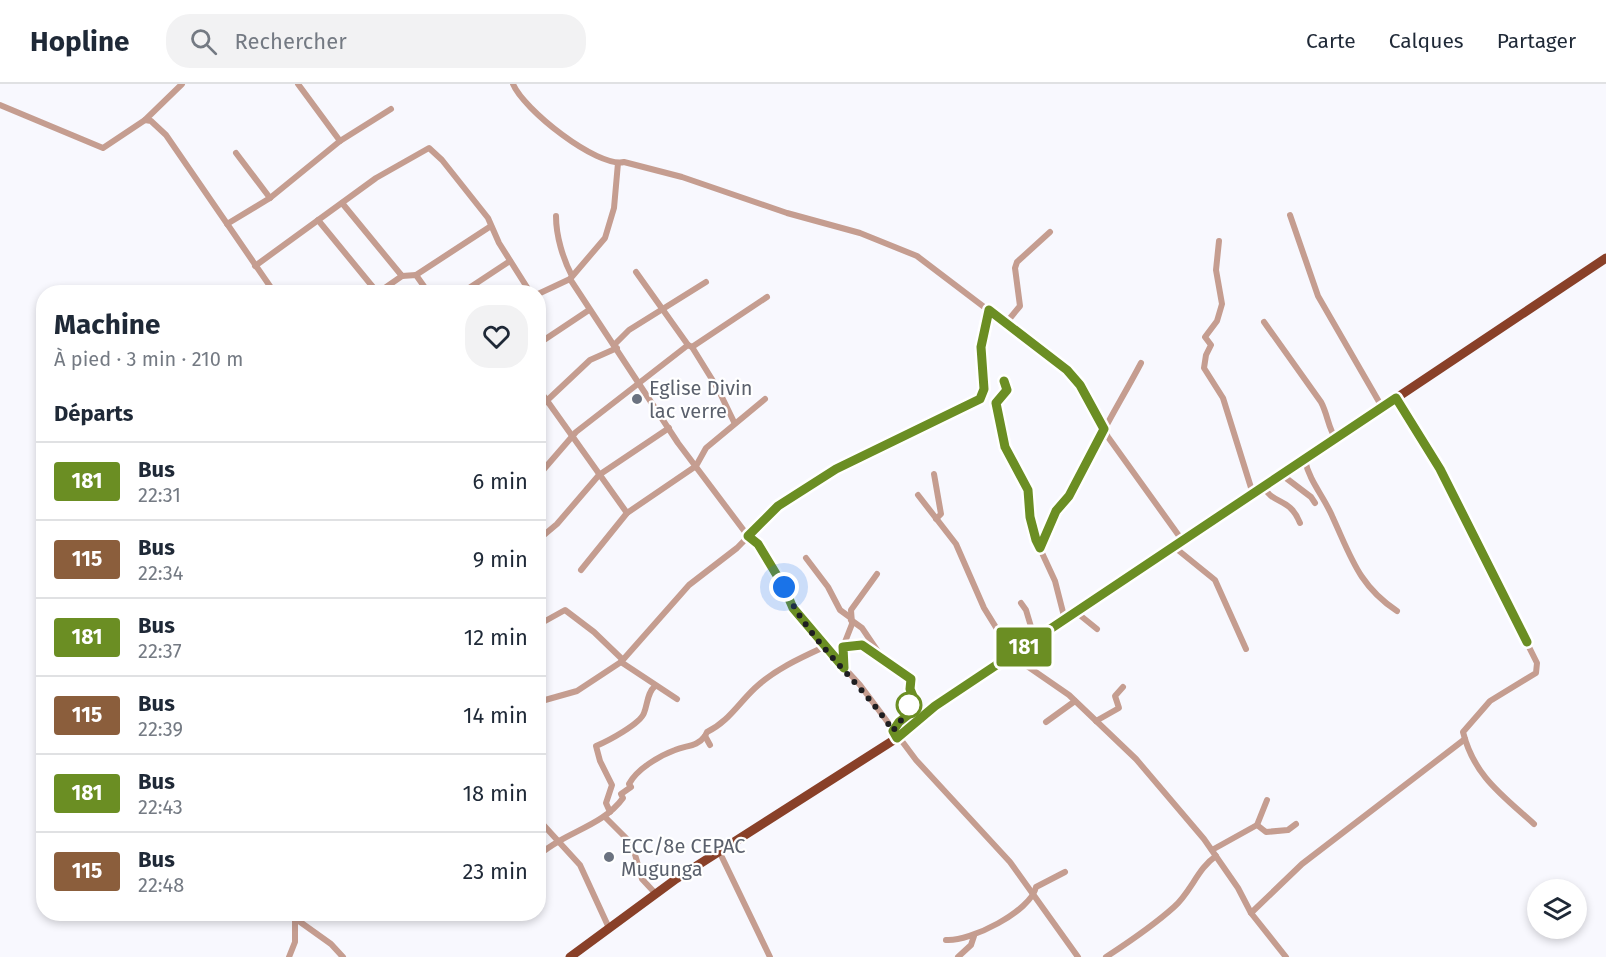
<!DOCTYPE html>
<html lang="fr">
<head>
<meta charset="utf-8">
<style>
  :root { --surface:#fff; --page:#f2f2f3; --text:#1f2937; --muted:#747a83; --line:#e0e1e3 }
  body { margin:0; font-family:"Fira Sans",sans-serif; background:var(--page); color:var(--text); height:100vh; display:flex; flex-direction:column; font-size:22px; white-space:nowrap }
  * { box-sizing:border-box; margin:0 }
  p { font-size:20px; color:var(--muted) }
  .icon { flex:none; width:33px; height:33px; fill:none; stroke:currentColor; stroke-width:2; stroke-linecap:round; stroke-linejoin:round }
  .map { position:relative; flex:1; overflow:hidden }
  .panel { position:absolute; left:36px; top:201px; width:510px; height:636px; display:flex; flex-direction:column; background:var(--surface); border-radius:24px; box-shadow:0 3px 9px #0003 }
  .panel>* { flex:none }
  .badge { padding:0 12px; border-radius:4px; font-size:21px; line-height:39px }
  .tools { position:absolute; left:1527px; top:795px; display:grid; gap:12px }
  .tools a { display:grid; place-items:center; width:60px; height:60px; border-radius:50%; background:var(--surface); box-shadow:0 3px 9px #0003; font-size:30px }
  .you { position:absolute; width:30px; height:30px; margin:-15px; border:4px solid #fff; border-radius:50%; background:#1a73e8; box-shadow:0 0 0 9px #1a73e833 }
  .map>.badge { position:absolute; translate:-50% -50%; box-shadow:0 0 0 3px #fff }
  h2 { padding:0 18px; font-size:22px; line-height:54px }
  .round { display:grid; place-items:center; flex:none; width:63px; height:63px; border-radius:24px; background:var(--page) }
  .summary { display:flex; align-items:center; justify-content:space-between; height:102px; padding:0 18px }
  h1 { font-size:28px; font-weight:700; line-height:45px }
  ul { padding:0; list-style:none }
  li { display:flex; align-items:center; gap:18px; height:78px; padding:0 18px; border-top:2px solid var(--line) }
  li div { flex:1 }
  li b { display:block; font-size:22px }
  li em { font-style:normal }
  li .badge { min-width:66px; font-weight:700; text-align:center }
  header { display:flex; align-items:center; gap:36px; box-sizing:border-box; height:84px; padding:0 30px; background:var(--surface); border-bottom:2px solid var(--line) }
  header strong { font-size:28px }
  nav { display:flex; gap:33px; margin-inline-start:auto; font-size:21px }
  .search { width:420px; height:54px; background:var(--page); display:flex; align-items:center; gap:15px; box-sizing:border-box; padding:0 21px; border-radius:24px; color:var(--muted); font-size:22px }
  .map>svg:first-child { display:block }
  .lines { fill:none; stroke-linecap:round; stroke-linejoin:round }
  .minor { stroke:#c59d90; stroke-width:6 }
  .trunk { stroke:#894028; stroke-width:9 }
  .line-casing { stroke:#fff; stroke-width:14 }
  .line { stroke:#6b8e23; stroke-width:9 }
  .walk { stroke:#1e1e21; stroke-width:6; stroke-dasharray:0 10.8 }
  .worship-dot { fill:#6b7280; stroke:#fff; stroke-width:2 }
  .stop-dot { fill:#fff; stroke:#6b8e23; stroke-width:3 }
  .labels { text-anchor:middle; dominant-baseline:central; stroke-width:4.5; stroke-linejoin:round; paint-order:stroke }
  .worship-label { font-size:20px; fill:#5b616d; stroke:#fff; text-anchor:start }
</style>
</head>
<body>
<header>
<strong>Hopline</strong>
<div class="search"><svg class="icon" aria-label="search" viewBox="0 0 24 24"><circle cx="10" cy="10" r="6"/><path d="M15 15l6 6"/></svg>Rechercher</div>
<nav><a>Carte</a><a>Calques</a><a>Partager</a></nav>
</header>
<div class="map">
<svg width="1606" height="873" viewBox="0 0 1606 873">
  <rect width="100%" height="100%" fill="#f8f8fe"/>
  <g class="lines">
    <g class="minor">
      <path d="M298,0L340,57"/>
      <path d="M513,0C523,25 597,84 624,78L682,93L787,129L860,149L917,172L1067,286L1080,301L1108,353L1182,456"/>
      <path d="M0,21L103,64L145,36L151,37L166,51L274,208"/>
      <path d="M145,36L182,0"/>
      <path d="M236,69L270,114"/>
      <path d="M618,79L614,124L605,154L570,195L678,359L748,452L758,461L806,542L860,601L916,676L1010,778L1078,873"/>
      <path d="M342,119L402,192L416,191L428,208"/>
      <path d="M1290,131L1318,212L1382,323"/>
      <path d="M556,132C556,152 563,175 572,192"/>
      <path d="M318,136L377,208"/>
      <path d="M227,140L270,114L340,57L391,25"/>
      <path d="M1219,157L1216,186L1222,220L1217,237L1205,253L1211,261L1206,271L1204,284L1223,314L1253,410"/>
      <path d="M255,182L376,94L429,64L442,76L488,134L499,159L530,208"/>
      <path d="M636,188L688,261"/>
      <path d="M416,191L491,142"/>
      <path d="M379,208L402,192"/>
      <path d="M463,208L510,177"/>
      <path d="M538,210L570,195"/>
      <path d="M1264,238L1321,318C1328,331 1328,344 1336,355"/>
      <path d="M1006,239L1020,222L1015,184L1017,178L1050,148"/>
      <path d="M538,260L589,226"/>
      <path d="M614,261L629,246L706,198"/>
      <path d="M692,263L767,213"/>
      <path d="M1004,297L1007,305L996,319L1005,363L1026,398L1036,456L1055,497L1065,536"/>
      <path d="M538,304L627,429"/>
      <path d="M1396,313L1440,385L1537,579L1536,589L1490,617L1463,648C1474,692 1502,711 1534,740"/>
      <path d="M538,325L590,276L617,264"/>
      <path d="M1305,376C1309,397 1325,414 1333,434C1351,473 1359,502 1397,527"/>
      <path d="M934,390L941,430L936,435"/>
      <path d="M1282,391L1311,413L1315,419"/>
      <path d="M538,392L576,348L688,261L692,263L718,305L734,338"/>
      <path d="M1264,403C1273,421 1290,413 1300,439"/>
      <path d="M918,411L956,460L984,524L1013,571"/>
      <path d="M538,456L557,440L599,391L669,344"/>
      <path d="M1173,462L1215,496L1246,565"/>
      <path d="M1040,464C1050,430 1072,414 1085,384C1101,348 1122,315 1141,279"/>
      <path d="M806,474L828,503L840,526L851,534"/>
      <path d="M581,486L627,429L696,382L706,364L765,315"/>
      <path d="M1021,519L1026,526L1035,556"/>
      <path d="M1076,528L1097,545"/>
      <path d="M851,536L862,544L881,572L911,595V605L915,617L909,621L913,627L899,638L893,647"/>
      <path d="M538,541L565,526L594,548L622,575"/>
      <path d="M843,563L858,560L880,571"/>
      <path d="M1006,575L1027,582L1069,611L1136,675L1204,755L1238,804L1251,829L1286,873"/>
      <path d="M621,578L677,615"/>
      <path d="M844,583L843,563L852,540L851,526L877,490"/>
      <path d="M538,618L577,607L621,578L689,501L737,464L778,422L836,385L980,315L984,305L981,263L989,226"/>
      <path d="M1096,637L1119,624L1115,612L1123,603"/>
      <path d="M1046,638L1075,617"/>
      <path d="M710,661L705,652L707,648C728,638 738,620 755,604C774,586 800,574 824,563"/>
      <path d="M610,728L606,719L612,701L600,677L596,662C608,657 640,640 644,629C648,619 647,609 655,602"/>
      <path d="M605,733L632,760L642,795L655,809"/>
      <path d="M538,735L580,781L609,844"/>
      <path d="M1257,741L1266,748L1288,746L1296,740"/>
      <path d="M1212,766L1257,741L1267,716"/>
      <path d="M719,767L770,873"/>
      <path d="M538,772C564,748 602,743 623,714L621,710L631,703L629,700C637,685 659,672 675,666C687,661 697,663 705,652"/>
      <path d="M1251,829L1302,780L1465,655"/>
      <path d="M289,830L331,860L343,873"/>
      <path d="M946,856C970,858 1031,827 1036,803L1065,788"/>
      <path d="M289,873L295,858V834"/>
      <path d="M958,873L971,861L974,852"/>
      <path d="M1106,873C1129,858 1154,841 1174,823C1191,808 1198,784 1216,772"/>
    </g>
    <path class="trunk" d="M570,873L676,795L897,654L935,622L1606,174"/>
  </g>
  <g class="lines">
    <defs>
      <path id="line" d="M1004,297L1007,306L996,319L1005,363L1028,406L1030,433L1036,456L1040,464L1056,427L1069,412L1104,345L1080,301L1067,286L989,226L981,263L984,305L980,315L836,385L778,422L748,452L758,460L784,503L793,524L844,584L843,563L862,561L911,595L910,605L915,617L909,621L913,627L899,638L893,647L897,654L935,622L1396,314L1440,385L1527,558"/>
    </defs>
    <use href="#line" class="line-casing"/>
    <use href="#line" class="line"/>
    <path class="walk" d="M784,503C808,558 860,596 893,647L899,638L913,627L909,621"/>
  </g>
  <g class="worship-dot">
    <circle cx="637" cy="315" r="6"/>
    <circle cx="609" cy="773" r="6"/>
  </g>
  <circle class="stop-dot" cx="909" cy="621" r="12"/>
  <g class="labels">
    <g class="worship-label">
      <text x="649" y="304">Eglise Divin<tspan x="649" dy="23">lac verre</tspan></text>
      <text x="621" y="762">ECC/8e CEPAC<tspan x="621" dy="23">Mugunga</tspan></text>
    </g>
  </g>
</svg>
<div class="tools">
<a><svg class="icon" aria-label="layers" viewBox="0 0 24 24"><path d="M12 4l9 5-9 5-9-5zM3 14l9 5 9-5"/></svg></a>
</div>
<div class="you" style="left:784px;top:503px"></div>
<b class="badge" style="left:1024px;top:563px;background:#6b8e23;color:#fff">181</b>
<section class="panel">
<div class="summary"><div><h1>Machine</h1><p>À pied · 3 min · 210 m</p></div><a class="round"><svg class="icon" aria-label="heart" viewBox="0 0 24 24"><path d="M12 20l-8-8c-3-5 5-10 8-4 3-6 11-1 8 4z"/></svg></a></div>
<h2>Départs</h2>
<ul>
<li><span class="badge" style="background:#6b8e23;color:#fff">181</span><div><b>Bus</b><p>22:31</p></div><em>6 min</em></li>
<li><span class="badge" style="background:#8b5e3c;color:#fff">115</span><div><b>Bus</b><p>22:34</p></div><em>9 min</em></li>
<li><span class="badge" style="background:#6b8e23;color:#fff">181</span><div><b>Bus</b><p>22:37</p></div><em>12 min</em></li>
<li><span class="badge" style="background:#8b5e3c;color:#fff">115</span><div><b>Bus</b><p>22:39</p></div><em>14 min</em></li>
<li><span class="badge" style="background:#6b8e23;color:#fff">181</span><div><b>Bus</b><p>22:43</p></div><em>18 min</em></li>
<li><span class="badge" style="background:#8b5e3c;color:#fff">115</span><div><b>Bus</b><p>22:48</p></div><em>23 min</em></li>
</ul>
</section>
</div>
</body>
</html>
